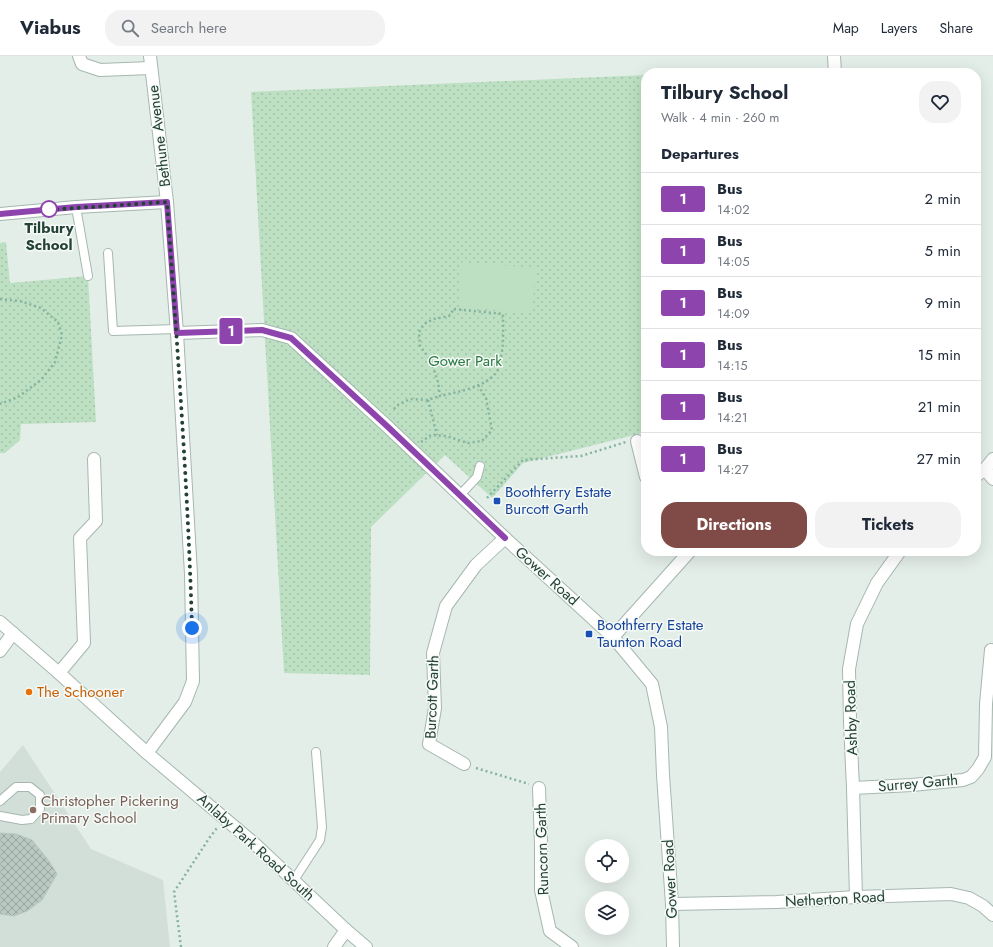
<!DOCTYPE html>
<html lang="en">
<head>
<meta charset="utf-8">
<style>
  :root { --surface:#fff; --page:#f2f2f3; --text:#1f2937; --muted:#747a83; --line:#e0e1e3; --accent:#804b47 }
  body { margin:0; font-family:Jost,sans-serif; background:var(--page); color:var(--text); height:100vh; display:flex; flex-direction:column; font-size:15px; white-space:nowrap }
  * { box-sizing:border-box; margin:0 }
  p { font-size:13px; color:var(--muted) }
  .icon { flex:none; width:22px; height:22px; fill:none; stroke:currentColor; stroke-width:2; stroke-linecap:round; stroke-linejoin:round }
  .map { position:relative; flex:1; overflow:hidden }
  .panel { position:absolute; left:641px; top:12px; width:340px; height:488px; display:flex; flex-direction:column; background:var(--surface); border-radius:16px; box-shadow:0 4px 16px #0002 }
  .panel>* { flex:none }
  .badge { padding:0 8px; border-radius:3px; font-size:14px; line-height:26px }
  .controls { position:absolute; left:585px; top:783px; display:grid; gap:8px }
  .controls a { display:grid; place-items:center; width:44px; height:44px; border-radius:50%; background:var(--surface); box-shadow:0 4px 16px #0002; font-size:20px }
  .you { position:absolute; width:20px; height:20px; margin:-10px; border:3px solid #fff; border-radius:50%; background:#1a73e8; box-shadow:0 0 0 6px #1a73e833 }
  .map>.badge { position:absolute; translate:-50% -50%; box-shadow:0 0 0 2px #fff }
  h2 { padding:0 20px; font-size:15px; line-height:36px }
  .round { display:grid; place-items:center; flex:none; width:42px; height:42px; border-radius:16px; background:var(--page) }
  .summary { display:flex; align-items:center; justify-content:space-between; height:68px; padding:0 20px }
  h1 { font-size:19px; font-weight:700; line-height:30px }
  .cta { display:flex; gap:8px; margin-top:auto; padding:8px 20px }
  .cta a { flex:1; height:46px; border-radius:16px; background:var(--accent); color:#fff; font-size:16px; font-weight:700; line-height:46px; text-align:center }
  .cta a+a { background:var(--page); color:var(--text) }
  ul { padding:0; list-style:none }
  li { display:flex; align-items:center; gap:12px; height:52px; padding:0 20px; border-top:1px solid var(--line) }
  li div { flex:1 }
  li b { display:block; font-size:15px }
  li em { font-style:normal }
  li .badge { min-width:44px; font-weight:700; text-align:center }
  header { display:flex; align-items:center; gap:24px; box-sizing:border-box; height:56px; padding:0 20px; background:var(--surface); border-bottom:1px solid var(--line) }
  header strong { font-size:19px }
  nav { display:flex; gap:22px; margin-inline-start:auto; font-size:14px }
  .search { width:280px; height:36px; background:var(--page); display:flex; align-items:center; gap:10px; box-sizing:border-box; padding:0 14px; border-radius:16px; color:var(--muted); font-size:15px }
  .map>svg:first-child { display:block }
  .built { fill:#d2ded8 }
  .park { fill:url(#park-dots) }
  .pitch { fill:#bde0c3 }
  .building { fill:url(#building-cross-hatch); stroke:#b6c8bf }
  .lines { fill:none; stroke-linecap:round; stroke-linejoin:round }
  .lane-casing { stroke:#a6b7b0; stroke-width:10 }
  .street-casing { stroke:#a6b7b0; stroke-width:14 }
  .path { stroke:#84b3a0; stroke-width:2.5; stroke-dasharray:2 3; stroke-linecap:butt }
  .lane { stroke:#fff; stroke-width:8 }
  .street { stroke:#fff; stroke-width:12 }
  .line-casing { stroke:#fff; stroke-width:9 }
  .line { stroke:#8e44ad; stroke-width:6 }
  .walk { stroke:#234136; stroke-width:4; stroke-dasharray:0 7.2 }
  .stop-dot { fill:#fff; stroke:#8e44ad; stroke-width:2 }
  .transit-dot { fill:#1a4fb4; stroke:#f5faf7; stroke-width:1.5 }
  .food-dot { fill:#e8710a; stroke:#f5faf7; stroke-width:1.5 }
  .education-dot { fill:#8d6e63; stroke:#f5faf7; stroke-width:1.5 }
  .labels { text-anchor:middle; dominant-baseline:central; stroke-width:3; stroke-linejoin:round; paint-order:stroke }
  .street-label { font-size:15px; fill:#234136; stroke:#f5faf7 }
  .stop-label { font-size:15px; font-weight:bold; fill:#234136; stroke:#f5faf7 }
  .park-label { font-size:15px; fill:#2b7943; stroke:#f5faf7 }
  .transit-label { font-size:15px; fill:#164399; stroke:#f5faf7; text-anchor:start }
  .food-label { font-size:15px; fill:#c56008; stroke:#f5faf7; text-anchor:start }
  .education-label { font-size:15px; fill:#785e54; stroke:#f5faf7; text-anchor:start }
</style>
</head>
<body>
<header>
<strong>Viabus</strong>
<div class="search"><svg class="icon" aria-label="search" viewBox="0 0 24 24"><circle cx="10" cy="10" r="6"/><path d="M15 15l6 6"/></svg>Search here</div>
<nav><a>Map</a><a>Layers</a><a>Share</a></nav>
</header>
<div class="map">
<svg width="993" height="891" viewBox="0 0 993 891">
  <defs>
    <pattern id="park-dots" width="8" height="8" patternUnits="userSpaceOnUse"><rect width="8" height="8" fill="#bde0c3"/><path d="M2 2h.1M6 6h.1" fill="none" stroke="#a2c1a8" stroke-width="1.8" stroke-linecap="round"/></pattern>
    <pattern id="building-cross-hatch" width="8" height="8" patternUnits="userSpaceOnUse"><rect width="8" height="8" fill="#b9c9c2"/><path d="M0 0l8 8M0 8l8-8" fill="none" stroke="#96a59e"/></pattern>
  </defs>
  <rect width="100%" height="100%" fill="#e4eee9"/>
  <path class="built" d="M23,689L91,793L163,824L170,891H0V716Z"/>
  <g class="park">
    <path d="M646,19V376L523,407L492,442L445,399L371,471L370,619L284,617L251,36Z"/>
    <path d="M6,186L10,227L88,220L96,366L21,368L20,384L5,397H0V187Z"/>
  </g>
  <path class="pitch" d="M462,206L536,212L532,257L459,251Z"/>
  <path class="building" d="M0,777L16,778L32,784L49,805L57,818L42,844L27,855L14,860L0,858Z"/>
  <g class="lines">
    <defs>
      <g id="lane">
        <path d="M76,151L88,220"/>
        <path d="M108,197L113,275L177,273"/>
        <path d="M460,439L477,421L480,410"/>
        <path d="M0,745L16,731H30L40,739V753L31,763L22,764L0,760"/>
        <path d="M294,824L320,784L322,771L316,696"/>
      </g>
      <g id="street">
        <path d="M79,0L82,8L100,14L151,12"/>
        <path d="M834,0L835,17"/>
        <path d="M0,158L76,151L167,146"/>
        <path d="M177,277L262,274L291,282L388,371L505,482L613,581L652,628L661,671L663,719L672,848L673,891"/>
        <path d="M637,385L646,421"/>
        <path d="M985,413L993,423"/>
        <path d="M976,420L985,413L993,403"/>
        <path d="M0,566L59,617L147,697L256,789L346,874L366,891"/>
        <path d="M613,581L690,495"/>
        <path d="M0,595L13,577"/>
        <path d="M59,617L84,587L80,482L96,465L94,403"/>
        <path d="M147,697L185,646L193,625L191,518L177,277L167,146L150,0"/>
        <path d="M464,708L429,688L435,652L433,597L446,550L476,509L505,482"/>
        <path d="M539,732L541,788V834L550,875L572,891"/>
        <path d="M853,732L912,729L963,724L971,721L978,713L985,701L986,648L991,594"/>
        <path d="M856,841L853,732L850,666L849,613L857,568L877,527L900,495"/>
        <path d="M672,848L777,846L856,841L951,838L969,842L983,850L993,859"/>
        <path d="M334,891L346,874"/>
      </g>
    </defs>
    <use href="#lane" class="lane-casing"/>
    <use href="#street" class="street-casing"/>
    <g class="path">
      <path d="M0,243L20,245L41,252L58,266L62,279L55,306L41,324L18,341L0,348"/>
      <path d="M454,253L503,258C503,272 504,287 501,301C500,304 500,308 499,311C493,330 457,336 440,340L438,326L431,305L420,290L419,276L424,268L434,263L449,260Z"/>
      <path d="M428,344L437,379"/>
      <path d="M394,353L396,350L410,343L428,344L440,340"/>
      <path d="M421,386L431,379L446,380L468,387L482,385L492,374L486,342L478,329"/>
      <path d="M487,442L523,404L581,400L626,386"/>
      <path d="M476,712L529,728"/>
      <path d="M181,891L174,836L210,781L217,772"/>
    </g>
    <use href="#lane" class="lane"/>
    <use href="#street" class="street"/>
  </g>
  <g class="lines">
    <defs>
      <path id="line" d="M0,158L76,151L167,146L177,277L262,274L291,282L388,371L505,482"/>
    </defs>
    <use href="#line" class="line-casing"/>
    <use href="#line" class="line"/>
    <path class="walk" d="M49,153L46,154L167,146C177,288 188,430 192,572"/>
  </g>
  <circle class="stop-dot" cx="49" cy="153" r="8"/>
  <g class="transit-dot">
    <rect x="493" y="441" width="8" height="8" rx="2"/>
    <rect x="585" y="574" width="8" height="8" rx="2"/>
  </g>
  <circle class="food-dot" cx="29" cy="636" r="4"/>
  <circle class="education-dot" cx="33" cy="754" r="4"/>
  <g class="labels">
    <g class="street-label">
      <text transform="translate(159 80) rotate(-97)">Bethune Avenue</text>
      <text transform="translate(547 520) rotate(42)">Gower Road</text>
      <text transform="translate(432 641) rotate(-88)">Burcott Garth</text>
      <text transform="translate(851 662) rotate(-92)">Ashby Road</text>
      <text transform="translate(918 727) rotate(-5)">Surrey Garth</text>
      <text transform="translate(256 791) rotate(42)">Anlaby Park Road South</text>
      <text transform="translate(542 793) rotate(-92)">Runcorn Garth</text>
      <text transform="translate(670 823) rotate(-93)">Gower Road</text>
      <text transform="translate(835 843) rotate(-3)">Netherton Road</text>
    </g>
    <g class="stop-label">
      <text x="49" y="172">Tilbury<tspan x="49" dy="17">School</tspan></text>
    </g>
    <g class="park-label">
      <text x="465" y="305">Gower Park</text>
    </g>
    <g class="transit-label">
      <text x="505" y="436">Boothferry Estate<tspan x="505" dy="17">Burcott Garth</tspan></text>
      <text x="597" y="569">Boothferry Estate<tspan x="597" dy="17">Taunton Road</tspan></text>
    </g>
    <g class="food-label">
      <text x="37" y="636">The Schooner</text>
    </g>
    <g class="education-label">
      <text x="41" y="745">Christopher Pickering<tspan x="41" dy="17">Primary School</tspan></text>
    </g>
  </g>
</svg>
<div class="controls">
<a><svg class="icon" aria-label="locate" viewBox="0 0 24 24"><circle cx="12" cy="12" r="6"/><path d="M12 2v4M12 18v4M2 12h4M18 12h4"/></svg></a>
<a><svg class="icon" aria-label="layers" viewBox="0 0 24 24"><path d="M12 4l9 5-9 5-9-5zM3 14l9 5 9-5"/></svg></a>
</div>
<div class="you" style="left:192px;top:572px"></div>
<b class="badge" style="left:231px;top:275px;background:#8e44ad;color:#fff">1</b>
<section class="panel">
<div class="summary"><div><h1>Tilbury School</h1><p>Walk · 4 min · 260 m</p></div><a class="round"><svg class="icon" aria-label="heart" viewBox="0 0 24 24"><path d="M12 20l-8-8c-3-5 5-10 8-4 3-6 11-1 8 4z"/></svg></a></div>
<h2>Departures</h2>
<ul>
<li><span class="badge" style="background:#8e44ad;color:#fff">1</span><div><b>Bus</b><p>14:02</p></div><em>2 min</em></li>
<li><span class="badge" style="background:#8e44ad;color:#fff">1</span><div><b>Bus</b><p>14:05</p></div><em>5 min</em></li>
<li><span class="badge" style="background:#8e44ad;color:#fff">1</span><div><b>Bus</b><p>14:09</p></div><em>9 min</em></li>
<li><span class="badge" style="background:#8e44ad;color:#fff">1</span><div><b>Bus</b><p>14:15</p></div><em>15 min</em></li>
<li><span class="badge" style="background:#8e44ad;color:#fff">1</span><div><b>Bus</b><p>14:21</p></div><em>21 min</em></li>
<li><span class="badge" style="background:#8e44ad;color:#fff">1</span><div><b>Bus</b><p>14:27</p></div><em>27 min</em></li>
</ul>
<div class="cta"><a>Directions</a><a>Tickets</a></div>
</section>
</div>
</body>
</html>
